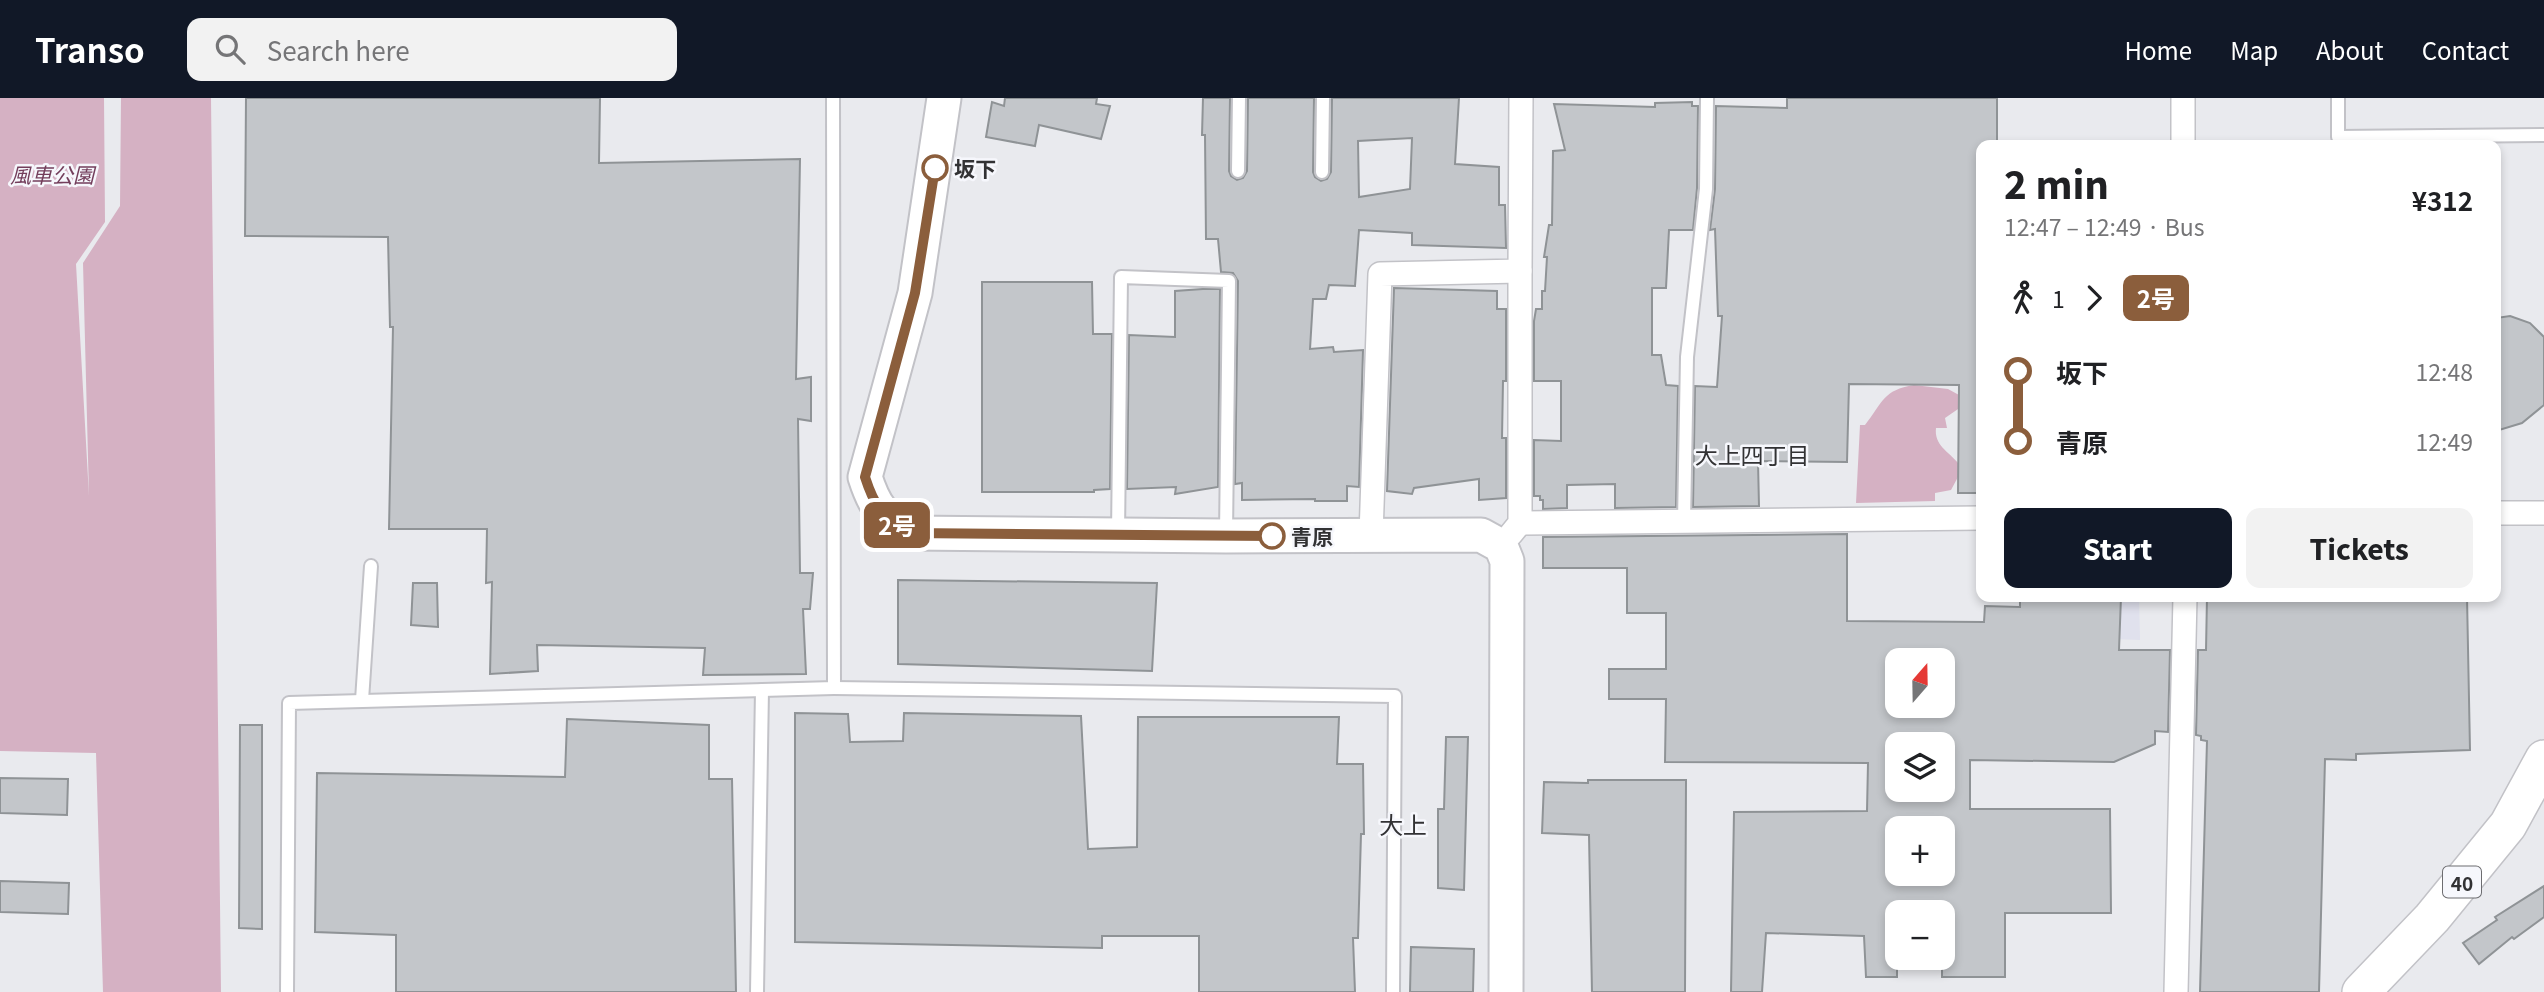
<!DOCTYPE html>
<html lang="en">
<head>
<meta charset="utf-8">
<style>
  :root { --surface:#fff; --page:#f2f2f2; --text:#202124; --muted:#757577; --accent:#111827 }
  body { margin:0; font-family:Georgia,"Noto Sans JP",serif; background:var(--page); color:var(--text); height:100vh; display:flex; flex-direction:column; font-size:26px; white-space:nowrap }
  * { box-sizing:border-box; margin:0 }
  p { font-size:23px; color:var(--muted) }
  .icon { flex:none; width:38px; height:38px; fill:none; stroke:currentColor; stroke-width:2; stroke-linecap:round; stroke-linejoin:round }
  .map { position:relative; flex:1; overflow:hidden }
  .drawer { position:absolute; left:1976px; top:42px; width:525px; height:462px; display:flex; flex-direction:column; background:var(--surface); border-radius:14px; box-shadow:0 4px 10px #0003 }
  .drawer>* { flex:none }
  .badge { padding:0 14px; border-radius:10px; font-size:24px; line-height:46px }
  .needle { width:46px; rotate:20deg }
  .fabs { position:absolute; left:1885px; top:550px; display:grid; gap:14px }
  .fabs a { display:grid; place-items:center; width:70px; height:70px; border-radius:14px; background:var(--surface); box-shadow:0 4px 10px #0003; font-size:35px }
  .map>.badge { position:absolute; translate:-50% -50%; box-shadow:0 0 0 4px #fff }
  .legs { display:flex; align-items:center; gap:10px; height:77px; padding:0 28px; font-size:23px }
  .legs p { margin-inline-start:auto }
  .headline { display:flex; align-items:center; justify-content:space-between; height:119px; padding:0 28px }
  h1 { font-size:38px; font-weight:800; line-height:52px }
  .cta { display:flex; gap:14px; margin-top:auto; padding:14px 28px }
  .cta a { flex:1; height:80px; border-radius:14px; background:var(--accent); color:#fff; font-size:28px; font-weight:800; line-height:80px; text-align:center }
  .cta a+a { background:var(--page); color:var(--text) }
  ul { padding:0 28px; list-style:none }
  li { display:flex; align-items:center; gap:24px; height:70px; font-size:26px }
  li i { display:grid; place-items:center; width:10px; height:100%; margin:0 9px; background:currentColor }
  li i::after { content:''; width:18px; height:18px; margin:-9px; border:5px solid; border-radius:50%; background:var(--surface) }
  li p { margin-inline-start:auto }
  li:first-child i { background:linear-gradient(#0000 50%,currentColor 0) }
  li:last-child i { background:linear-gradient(currentColor 50%,#0000 0) }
  header { display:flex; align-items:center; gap:42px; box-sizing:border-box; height:98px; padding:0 35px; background:var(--accent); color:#fff }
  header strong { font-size:33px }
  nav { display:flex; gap:38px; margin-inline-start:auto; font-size:24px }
  .search { width:490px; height:63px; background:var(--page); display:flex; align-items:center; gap:18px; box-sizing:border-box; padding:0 24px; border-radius:14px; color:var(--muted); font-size:26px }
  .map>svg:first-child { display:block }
  .built { fill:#e0e1ed }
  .green { fill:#d5b1c3 }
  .building { fill:#c3c6ca; stroke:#8f9396; stroke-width:2; fill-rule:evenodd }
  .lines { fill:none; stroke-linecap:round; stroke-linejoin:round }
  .lane-casing { stroke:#c2c2c7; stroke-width:16 }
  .street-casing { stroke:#c2c2c7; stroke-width:26 }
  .secondary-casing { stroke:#c2c2c7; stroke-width:37 }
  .primary-casing { stroke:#c2c2c7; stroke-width:40 }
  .lane { stroke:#fff; stroke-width:12 }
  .street { stroke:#fff; stroke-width:23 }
  .secondary { stroke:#fff; stroke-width:33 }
  .primary { stroke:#fff; stroke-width:37 }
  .line-1-casing { stroke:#fff; stroke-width:16 }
  .line-1 { stroke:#8b5e3c; stroke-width:10 }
  .stop-1-dot { fill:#fff; stroke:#8b5e3c; stroke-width:3.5 }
  .labels { text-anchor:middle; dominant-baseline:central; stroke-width:5; stroke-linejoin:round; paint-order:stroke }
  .shield { fill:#f6f7fc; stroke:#6d6d70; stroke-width:2 }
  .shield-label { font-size:19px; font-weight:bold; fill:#323234 }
  .stop-label { font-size:21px; font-weight:bold; fill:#323234; stroke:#f6f7fc; text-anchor:start }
  .park-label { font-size:21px; font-style:italic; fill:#733e5b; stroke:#f6f7fc }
  .neighbourhood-label { font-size:23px; fill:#323234; stroke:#f6f7fc }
  .quarter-label { font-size:24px; fill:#323234; stroke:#f6f7fc }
</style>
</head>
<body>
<header>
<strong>Transo</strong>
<div class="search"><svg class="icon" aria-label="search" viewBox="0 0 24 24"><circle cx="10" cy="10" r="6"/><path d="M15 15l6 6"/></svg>Search here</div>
<nav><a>Home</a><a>Map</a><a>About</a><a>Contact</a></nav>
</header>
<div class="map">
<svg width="2544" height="894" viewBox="0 0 2544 894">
  <rect width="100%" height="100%" fill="#e9eaee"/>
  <path class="built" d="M2063,499H2139L2140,542L2062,539Z"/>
  <g class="green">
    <path d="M0,0H104L105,124L76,166L89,398L83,165L120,108L121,0H211L221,894H103L96,655L0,653Z"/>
    <path d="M1914,287L1948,291L1959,297L1961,309L1945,320L1947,330H1936C1934,347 1948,353 1958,365V379L1951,392L1935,395V403L1856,405L1860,327H1865C1883,304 1883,292 1914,287Z"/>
  </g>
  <g class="building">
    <path d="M246,0H600L599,65L800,61L796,281L811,279V323L798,321L800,475H813L810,511H803L806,576L703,577L705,550L537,547L538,573L490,576L492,484L486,485L487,431H389L393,229H390L388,139L245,138Z"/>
    <path d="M1005,0H1097L1096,6L1110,8L1101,41L1039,27L1035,48L986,39L992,4L1004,8Z"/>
    <path d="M1203,0H1230L1229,73L1231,78L1237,82L1243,80L1247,73L1248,0H1314L1313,74L1315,79L1321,83L1327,81L1331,74L1332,0H1459L1455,66L1499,69V107H1505L1506,150L1412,147V135L1359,132L1355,188L1329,187L1326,201H1313L1310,251L1333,249L1334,254L1363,252L1359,389L1347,388V403H1315V401L1242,402V385L1235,386L1238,183L1233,175L1221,174L1218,141H1206L1205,37H1202ZM1412,40L1410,91L1359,99L1358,43Z"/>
    <path d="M1787,0H1997V47H1981V395H1958L1959,287L1849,286L1847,364L1758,363L1759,408L1693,409L1695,288L1717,289L1722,218H1718L1715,131L1710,132L1715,91L1716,8L1787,10Z"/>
    <path d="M1692,4V8H1698L1697,90L1693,132H1669L1666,190H1652V257H1661L1666,287L1678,288L1676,409L1615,410V386L1567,387V410L1543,411V402H1540V398H1534V342L1561,343V283H1534V223L1536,211H1542V193H1545L1547,159H1544L1549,127H1552L1553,53L1565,52L1554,6L1655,9V5Z"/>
    <path d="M982,184H1092L1093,236H1112L1110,391L1094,392V394H982Z"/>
    <path d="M1394,190L1497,193V211H1506V283H1503L1502,340H1506V400L1479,402V381L1414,390L1412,396L1387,393Z"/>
    <path d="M1203,191H1220L1218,389L1175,396L1176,389L1127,391L1129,237L1175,239V193Z"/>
    <path d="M2510,218L2530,225L2544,239V307L2522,325L2496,333V220Z"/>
    <path d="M1847,436V523L1984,524L1985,508L2020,509V499H2121L2119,552H2170L2168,634L2155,633V646L2114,664L1970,662V711H2110L2111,815H2005V879H1942V814H1897V879H1866L1864,838L1766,835L1762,894H1731L1734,714L1867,713L1868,665L1665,664L1666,601H1609V571H1666V515H1627V470H1543V439ZM1897,562H1942V607H1897ZM1897,646H1942V691H1897ZM1897,730H1942V775H1897Z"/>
    <path d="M898,482L1157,485L1152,573L898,566Z"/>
    <path d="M413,485H437L438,529L411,527Z"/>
    <path d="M2207,499H2467L2470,652L2356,656V662L2325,661L2319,894H2200L2207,643L2201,642V638L2196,637L2198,552H2206Z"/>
    <path d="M795,615L848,616L850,644L903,643L904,615L1081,618L1088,751L1137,749L1138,619H1339L1337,666H1363L1364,736H1361L1358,840H1353L1355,894H1199V838H1102V850L795,844Z"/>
    <path d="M567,621L709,627V681H732L736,894H396V837L315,834L317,675L565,679Z"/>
    <path d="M240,627H262V831L239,830Z"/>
    <path d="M1446,639H1468L1464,792L1438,790V711H1444Z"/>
    <path d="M0,680L68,681L67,717L0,715Z"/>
    <path d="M1588,682H1686L1685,894H1592L1589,737L1542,735L1544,684L1588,685Z"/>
    <path d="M0,783L69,785L68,816L0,814Z"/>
    <path d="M2544,788V819L2514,841L2512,839L2479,866L2463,845L2497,822L2495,819Z"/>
    <path d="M1411,849L1474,851L1473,894H1410Z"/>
  </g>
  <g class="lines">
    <defs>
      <g id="lane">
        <path d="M2338,0V39L2544,37"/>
        <path d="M1238,73L1239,0"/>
        <path d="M1322,74L1323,0"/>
        <path d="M1684,424L1687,259L1706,91L1707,0"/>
        <path d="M1118,436L1121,179L1229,183L1226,436"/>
        <path d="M834,590L1395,598L1393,894"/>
        <path d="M362,602L371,468"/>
        <path d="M287,894L289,605L834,590L833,0"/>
        <path d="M757,894L762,592"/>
      </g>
      <g id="street">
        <path d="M2183,0V47"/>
        <path d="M2496,415H2544"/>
        <path d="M1520,425L1981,420"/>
        <path d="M1511,436L1520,425V173"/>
        <path d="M1371,437L1380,176L1520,173L1521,0"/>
        <path d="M2176,894L2185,499"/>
      </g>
      <path id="secondary" d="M944,0L915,195L865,379C875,410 882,417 908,435L1226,438L1481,437L1501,448L1507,463L1506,894"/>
      <path id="primary" d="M2361,894L2432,820L2508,727L2544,661"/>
    </defs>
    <use href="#lane" class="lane-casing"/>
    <use href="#street" class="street-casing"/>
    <use href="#secondary" class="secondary-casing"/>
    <use href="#primary" class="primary-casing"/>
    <use href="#lane" class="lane"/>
    <use href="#street" class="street"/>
    <use href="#secondary" class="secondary"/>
    <use href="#primary" class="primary"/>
  </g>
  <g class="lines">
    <defs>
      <path id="line-1" d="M935,70L915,195L865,379C875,410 882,417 908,435L1272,438"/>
    </defs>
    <use href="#line-1" class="line-1-casing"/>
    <use href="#line-1" class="line-1"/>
  </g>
  <g class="stop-1-dot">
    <circle cx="935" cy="70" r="12"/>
    <circle cx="1272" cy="438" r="12"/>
  </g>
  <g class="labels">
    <rect class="shield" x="2443" y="768.5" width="38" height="31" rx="5"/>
    <g class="shield-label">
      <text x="2462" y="784">40</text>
    </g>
    <g class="stop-label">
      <text x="954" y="70">坂下</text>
      <text x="1291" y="438">青原</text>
    </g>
    <g class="park-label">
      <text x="52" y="76">風車公園</text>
    </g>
    <g class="neighbourhood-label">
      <text x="1752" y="356">大上四丁目</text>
    </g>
    <g class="quarter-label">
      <text x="1403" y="725">大上</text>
    </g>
  </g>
</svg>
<div class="fabs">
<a><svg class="needle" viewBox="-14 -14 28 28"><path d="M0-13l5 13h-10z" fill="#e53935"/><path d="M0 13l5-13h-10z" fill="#757577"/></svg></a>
<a><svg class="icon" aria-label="layers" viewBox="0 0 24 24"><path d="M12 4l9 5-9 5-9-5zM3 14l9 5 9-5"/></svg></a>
<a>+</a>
<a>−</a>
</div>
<b class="badge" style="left:897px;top:427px;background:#8b5e3c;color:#fff">2号</b>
<section class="drawer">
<div class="headline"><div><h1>2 min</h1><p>12:47 – 12:49 · Bus</p></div><b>¥312</b></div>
<div class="legs"><svg class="icon" aria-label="walk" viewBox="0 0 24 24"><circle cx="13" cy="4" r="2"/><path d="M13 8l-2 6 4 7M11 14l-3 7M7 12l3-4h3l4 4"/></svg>1<svg class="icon" aria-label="forward" viewBox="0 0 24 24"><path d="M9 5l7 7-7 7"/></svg><b class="badge" style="background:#8b5e3c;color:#fff">2号</b></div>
<ul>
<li><i style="color:#8b5e3c"></i><b>坂下</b><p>12:48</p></li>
<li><i style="color:#8b5e3c"></i><b>青原</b><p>12:49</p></li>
</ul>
<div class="cta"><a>Start</a><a>Tickets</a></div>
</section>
</div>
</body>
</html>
